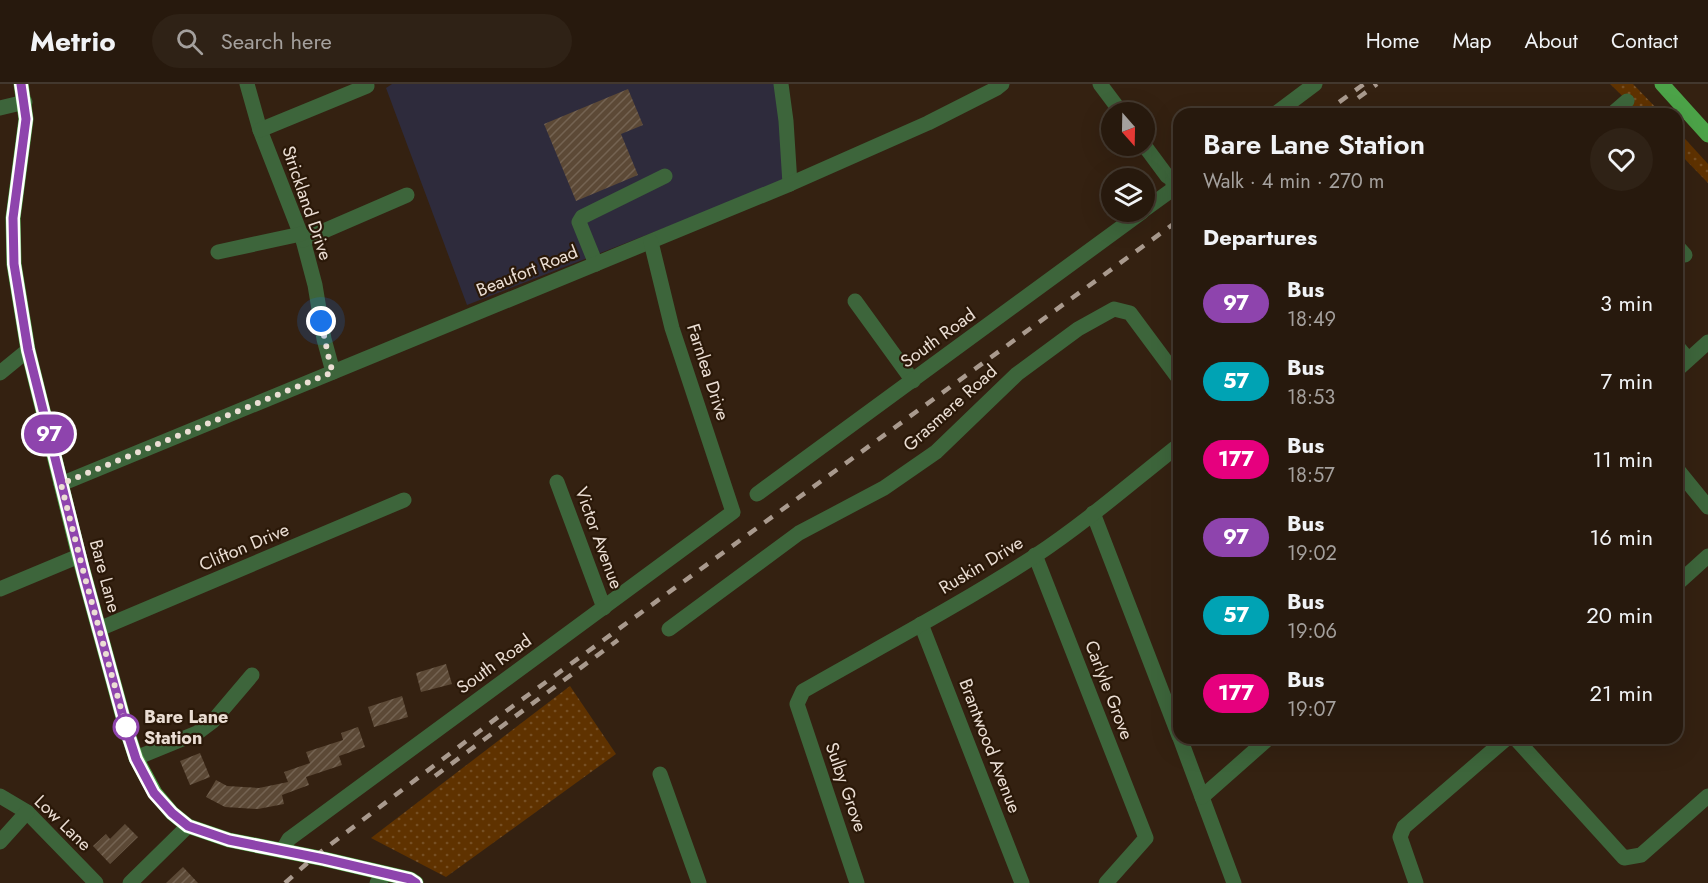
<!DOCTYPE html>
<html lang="en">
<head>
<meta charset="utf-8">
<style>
  :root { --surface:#27190d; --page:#2f2216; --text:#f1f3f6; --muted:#a4a09d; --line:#43382e }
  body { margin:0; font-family:Jost,sans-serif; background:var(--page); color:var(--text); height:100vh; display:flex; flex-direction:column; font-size:22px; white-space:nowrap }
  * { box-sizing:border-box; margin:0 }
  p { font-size:20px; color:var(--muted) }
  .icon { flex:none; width:33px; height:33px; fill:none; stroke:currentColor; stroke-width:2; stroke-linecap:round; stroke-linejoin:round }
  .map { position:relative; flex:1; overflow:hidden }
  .sheet { position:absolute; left:1173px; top:24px; width:510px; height:636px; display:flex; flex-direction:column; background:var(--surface); border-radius:18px; box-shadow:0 6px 24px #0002,0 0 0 2px var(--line) }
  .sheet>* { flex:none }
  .badge { padding:0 12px; border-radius:20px; font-size:21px; line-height:39px }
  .needle { width:39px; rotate:160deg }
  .fabs { position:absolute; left:1101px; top:18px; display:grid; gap:12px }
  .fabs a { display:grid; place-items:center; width:54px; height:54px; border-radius:50%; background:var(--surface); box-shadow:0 6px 24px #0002,0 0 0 2px var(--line); font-size:30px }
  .you { position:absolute; width:30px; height:30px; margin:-15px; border:4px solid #fff; border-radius:50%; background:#1a73e8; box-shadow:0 0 0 9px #1a73e833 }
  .map>.badge { position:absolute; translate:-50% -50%; box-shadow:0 0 0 3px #fff }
  h2 { padding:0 30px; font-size:22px; line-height:54px }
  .round { display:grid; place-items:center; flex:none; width:63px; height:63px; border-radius:32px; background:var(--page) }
  .summary { display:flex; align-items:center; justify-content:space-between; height:102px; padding:0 30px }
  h1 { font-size:28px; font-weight:600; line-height:45px }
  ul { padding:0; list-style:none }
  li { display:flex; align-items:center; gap:18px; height:78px; padding:0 30px }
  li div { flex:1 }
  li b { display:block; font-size:22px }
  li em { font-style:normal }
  li .badge { min-width:66px; font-weight:700; text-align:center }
  header { display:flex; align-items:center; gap:36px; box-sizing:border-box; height:84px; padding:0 30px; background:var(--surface); border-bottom:2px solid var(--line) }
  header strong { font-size:28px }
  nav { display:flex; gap:33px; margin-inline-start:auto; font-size:21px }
  .search { width:420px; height:54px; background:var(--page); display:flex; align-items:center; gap:15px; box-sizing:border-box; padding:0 21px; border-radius:33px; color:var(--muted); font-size:22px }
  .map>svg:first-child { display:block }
  .education { fill:#2e2b3c }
  .grass { fill:url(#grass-dots) }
  .building { fill:url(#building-hatch) }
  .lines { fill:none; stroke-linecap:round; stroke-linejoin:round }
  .minor { stroke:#3d653b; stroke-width:15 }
  .major { stroke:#4ca348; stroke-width:15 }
  .rail { stroke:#a99a8e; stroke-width:4.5; stroke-dasharray:10 10; stroke-linecap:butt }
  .line-casing { stroke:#fff; stroke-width:14 }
  .line { stroke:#8e44ad; stroke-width:9 }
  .walk { stroke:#ebded4; stroke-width:6; stroke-dasharray:0 10.8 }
  .stop-dot { fill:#fff; stroke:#8e44ad; stroke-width:3 }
  .labels { text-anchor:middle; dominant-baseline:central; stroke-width:4.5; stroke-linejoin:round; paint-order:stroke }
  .street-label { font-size:18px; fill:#ebded4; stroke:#2a1808 }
  .stop-label { font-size:18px; font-weight:bold; fill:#ebded4; stroke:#2a1808; text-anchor:start }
</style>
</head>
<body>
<header>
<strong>Metrio</strong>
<div class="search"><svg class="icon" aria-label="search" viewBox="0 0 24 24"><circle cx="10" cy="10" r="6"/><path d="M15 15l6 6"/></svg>Search here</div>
<nav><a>Home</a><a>Map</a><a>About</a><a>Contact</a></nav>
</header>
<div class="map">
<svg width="1708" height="799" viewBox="0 0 1708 799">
  <defs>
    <pattern id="grass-dots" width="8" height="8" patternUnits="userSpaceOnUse" patternTransform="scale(1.5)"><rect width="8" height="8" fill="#5f3200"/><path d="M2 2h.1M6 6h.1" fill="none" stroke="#764f24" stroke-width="1.8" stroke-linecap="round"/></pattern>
    <pattern id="building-hatch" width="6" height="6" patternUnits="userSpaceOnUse" patternTransform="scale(1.5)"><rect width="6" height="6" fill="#5c4936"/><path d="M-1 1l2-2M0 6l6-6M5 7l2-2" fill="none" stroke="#746352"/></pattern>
  </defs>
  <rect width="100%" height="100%" fill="#342111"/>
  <path class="education" d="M392,0H778L790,95L467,221L386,4Z"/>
  <g class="grass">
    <path d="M1610,0H1633L1662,30H1641Z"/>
    <path d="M1677,46L1708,80V99L1677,67Z"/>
    <path d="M570,602L616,670L446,793L371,754Z"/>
  </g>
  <g class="building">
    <path d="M628,5L643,41L621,50L638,91L576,117L544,40Z"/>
    <path d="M446,580L452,600L421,608L416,589Z"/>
    <path d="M402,612L408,633L374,643L368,623Z"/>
    <path d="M358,643L365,663L339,672L342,681L306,693L309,701L282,711L284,720L258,725L225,723L206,713L216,696L227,702L259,704L288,698L284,688L310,679L306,668L343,656L341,649Z"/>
    <path d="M200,669L210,693L190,701L180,677Z"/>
    <path d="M125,740L138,753L110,780L93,762L106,750L110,755Z"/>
    <path d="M183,783L198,799H166Z"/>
  </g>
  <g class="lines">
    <g class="minor">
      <path d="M247,0L260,46L303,156L315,201L324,255L333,288"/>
      <path d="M781,0L786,37L790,100"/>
      <path d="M1100,0L1121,28"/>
      <path d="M0,24L25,18"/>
      <path d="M1275,30L1315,0"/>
      <path d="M1612,30L1627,17"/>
      <path d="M260,46L367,2"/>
      <path d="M1144,61L1167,92L1173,96"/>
      <path d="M1144,126L1173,105V96L1179,95"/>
      <path d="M303,156L407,111"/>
      <path d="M1677,162L1685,171"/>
      <path d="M218,168L301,150"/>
      <path d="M596,180L579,138L582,133L665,92"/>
      <path d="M855,217L913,297"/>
      <path d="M1677,262L1688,275"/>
      <path d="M1677,286L1708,258"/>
      <path d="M0,289L28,266"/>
      <path d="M1677,385L1708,423"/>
      <path d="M557,398L604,524"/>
      <path d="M61,400L790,100L928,39L997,4L1002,0"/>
      <path d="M757,410L1142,128"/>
      <path d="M1093,429L1179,652"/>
      <path d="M1035,471L1146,754L1106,799"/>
      <path d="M1677,500L1708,472"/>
      <path d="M0,505L79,472"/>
      <path d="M921,540L1022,799"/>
      <path d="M99,545L404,416"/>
      <path d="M669,545L799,449L884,404L936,368L1017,290L1078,245L1114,225L1130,229L1179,295"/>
      <path d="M1180,654L1234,799"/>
      <path d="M1515,654L1624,774L1641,771L1708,712"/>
      <path d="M136,674L197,649L213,637L252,591"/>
      <path d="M660,690L699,799"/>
      <path d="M0,712L27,728L96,799"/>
      <path d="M1202,713L1269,654"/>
      <path d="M0,758L27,728"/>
      <path d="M282,767L289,755L733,428L672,244L651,158"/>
      <path d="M130,799L188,742"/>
      <path d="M377,799L386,790"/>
      <path d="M857,799L797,620L803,607C880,563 961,520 1035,472C1085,439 1132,398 1179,361"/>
      <path d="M1416,799L1400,753L1404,743L1507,654"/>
    </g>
    <g class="major">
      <path d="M21,0L26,35L13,134L14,180L28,266L79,472L126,644L136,674L155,709L172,729L188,742L229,756L324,775L410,795L416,799"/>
      <path d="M1662,0L1708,51"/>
    </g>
    <g class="rail">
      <path d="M1358,14L1377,0"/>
      <path d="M1323,30L1364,0"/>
      <path d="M435,692L618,556"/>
      <path d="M285,799L314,773L498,633L1179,136"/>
    </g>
  </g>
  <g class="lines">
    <defs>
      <path id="line" d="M21,0L26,35L13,134L14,180L28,266L84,490L126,644L136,675L154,709L172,729L188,742L229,756L324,775L410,795L416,799"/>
    </defs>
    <use href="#line" class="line-casing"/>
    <use href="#line" class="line"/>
    <path class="walk" d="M126,643L84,490L61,400L333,288L330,280L321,237"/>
  </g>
  <circle class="stop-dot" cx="126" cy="643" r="12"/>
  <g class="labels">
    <g class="street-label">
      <text transform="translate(307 119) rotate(71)">Strickland Drive</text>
      <text transform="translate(527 187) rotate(-22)">Beaufort Road</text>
      <text transform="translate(938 254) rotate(-36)">South Road</text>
      <text transform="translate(708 288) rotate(72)">Farnlea Drive</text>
      <text transform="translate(950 324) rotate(-42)">Grasmere Road</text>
      <text transform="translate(599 454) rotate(70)">Victor Avenue</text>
      <text transform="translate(244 463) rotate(-23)">Clifton Drive</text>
      <text transform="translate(981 481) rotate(-31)">Ruskin Drive</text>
      <text transform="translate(105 492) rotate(75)">Bare Lane</text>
      <text transform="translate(494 580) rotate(-36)">South Road</text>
      <text transform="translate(1109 606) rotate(69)">Carlyle Grove</text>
      <text transform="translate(990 662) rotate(69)">Brantwood Avenue</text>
      <text transform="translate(846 703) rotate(71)">Sulby Grove</text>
      <text transform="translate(63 739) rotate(44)">Low Lane</text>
    </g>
    <g class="stop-label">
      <text x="144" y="633">Bare Lane<tspan x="144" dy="21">Station</tspan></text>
    </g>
  </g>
</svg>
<div class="fabs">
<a><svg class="needle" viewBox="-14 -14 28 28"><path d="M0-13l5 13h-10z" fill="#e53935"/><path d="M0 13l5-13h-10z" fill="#a4a09d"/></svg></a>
<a><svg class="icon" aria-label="layers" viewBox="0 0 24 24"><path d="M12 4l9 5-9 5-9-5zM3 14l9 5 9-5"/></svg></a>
</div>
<div class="you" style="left:321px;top:237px"></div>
<b class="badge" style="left:49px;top:350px;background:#8e44ad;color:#fff">97</b>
<section class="sheet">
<div class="summary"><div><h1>Bare Lane Station</h1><p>Walk · 4 min · 270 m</p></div><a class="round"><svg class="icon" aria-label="heart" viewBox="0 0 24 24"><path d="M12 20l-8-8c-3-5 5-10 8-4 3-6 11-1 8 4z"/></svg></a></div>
<h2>Departures</h2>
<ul>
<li><span class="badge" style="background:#8e44ad;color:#fff">97</span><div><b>Bus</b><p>18:49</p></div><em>3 min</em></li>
<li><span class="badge" style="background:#00a3b4;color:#fff">57</span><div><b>Bus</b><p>18:53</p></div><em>7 min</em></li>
<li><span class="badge" style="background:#e6007e;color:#fff">177</span><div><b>Bus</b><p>18:57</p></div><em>11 min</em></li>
<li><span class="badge" style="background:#8e44ad;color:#fff">97</span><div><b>Bus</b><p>19:02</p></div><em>16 min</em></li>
<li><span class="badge" style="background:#00a3b4;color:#fff">57</span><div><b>Bus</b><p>19:06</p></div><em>20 min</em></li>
<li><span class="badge" style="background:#e6007e;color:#fff">177</span><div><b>Bus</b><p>19:07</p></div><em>21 min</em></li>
</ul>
</section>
</div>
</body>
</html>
